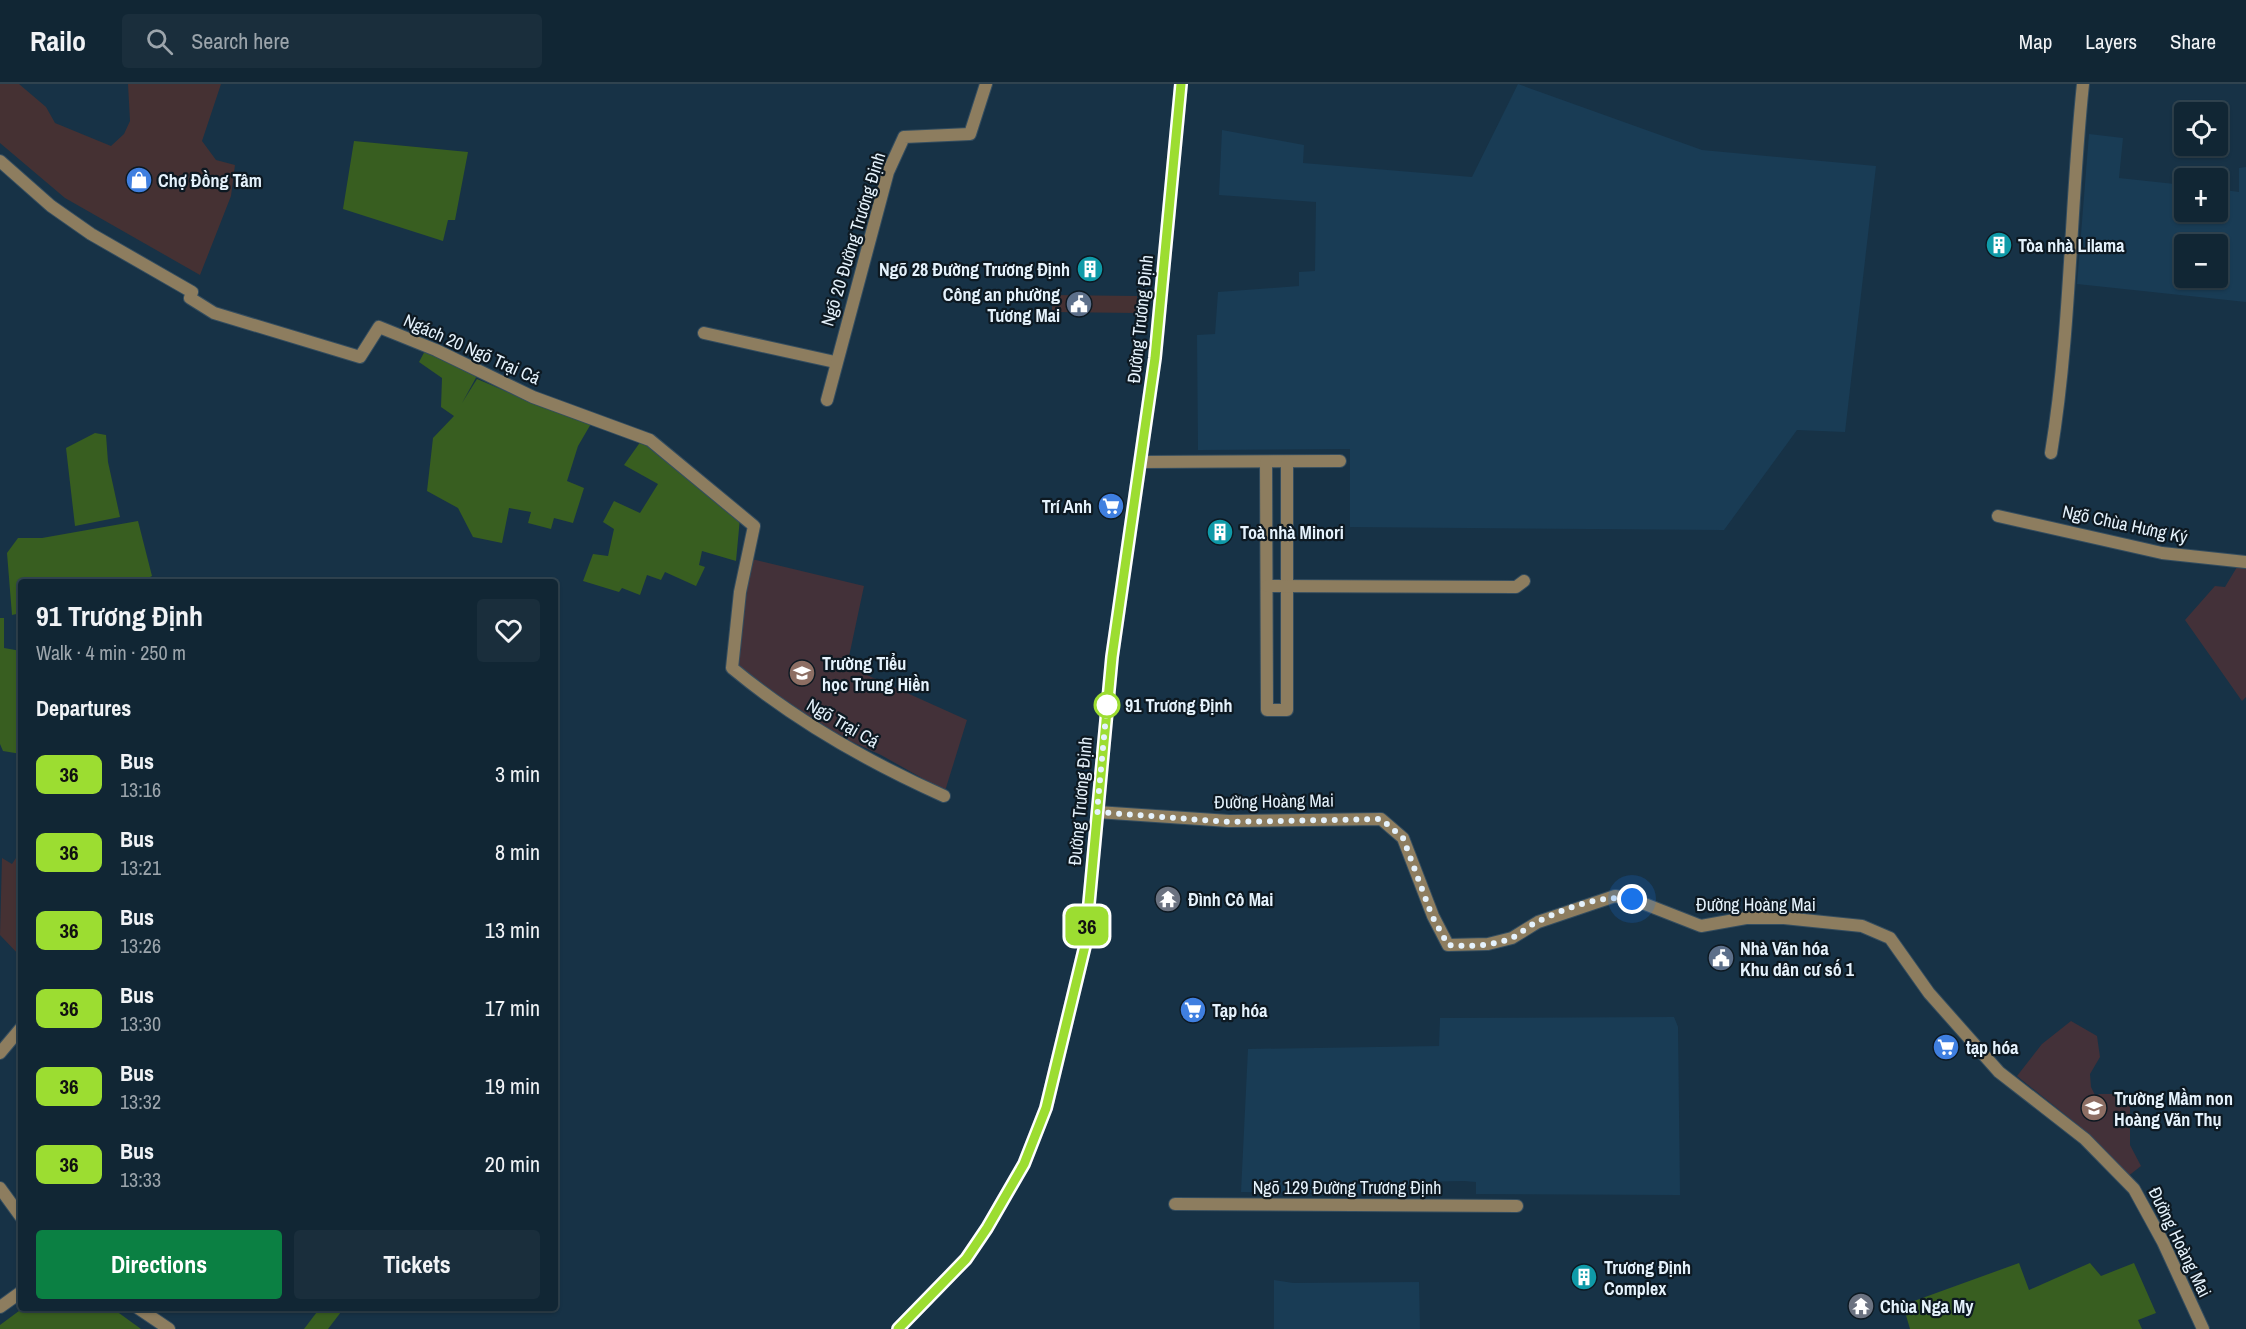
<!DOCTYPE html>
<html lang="en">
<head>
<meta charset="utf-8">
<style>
  :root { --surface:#112634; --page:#1a2e3c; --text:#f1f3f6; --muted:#9ca5ac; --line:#30434f; --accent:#0b8043 }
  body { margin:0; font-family:"Archivo Narrow",sans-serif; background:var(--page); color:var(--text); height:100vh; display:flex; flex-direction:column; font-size:22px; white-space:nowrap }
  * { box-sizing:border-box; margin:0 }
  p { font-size:20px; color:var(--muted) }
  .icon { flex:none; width:33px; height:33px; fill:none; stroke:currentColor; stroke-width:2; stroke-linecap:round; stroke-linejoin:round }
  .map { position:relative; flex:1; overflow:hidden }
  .sheet { position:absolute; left:18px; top:495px; width:540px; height:732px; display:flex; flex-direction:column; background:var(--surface); border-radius:6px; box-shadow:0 2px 4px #0004,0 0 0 2px var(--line) }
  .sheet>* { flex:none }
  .badge { padding:0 12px; border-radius:9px; font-size:21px; line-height:39px }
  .tools { position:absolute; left:2174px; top:18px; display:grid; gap:12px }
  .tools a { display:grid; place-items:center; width:54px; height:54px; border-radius:6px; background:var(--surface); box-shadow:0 2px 4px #0004,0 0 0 2px var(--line); font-size:30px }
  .you { position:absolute; width:30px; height:30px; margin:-15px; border:4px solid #fff; border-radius:50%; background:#1a73e8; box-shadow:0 0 0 9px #1a73e833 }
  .map>.badge { position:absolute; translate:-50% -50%; box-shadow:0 0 0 3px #fff }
  h2 { padding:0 18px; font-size:22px; line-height:54px }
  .round { display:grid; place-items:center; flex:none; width:63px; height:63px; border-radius:6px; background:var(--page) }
  .overview { display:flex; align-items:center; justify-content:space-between; height:102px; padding:0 18px }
  h1 { font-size:28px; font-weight:700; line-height:45px }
  .cta { display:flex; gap:12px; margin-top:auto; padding:12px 18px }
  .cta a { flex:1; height:69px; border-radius:6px; background:var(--accent); color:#fff; font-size:24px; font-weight:700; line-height:69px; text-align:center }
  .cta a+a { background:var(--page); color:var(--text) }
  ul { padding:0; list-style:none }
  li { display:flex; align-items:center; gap:18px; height:78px; padding:0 18px }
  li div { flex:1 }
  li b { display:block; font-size:22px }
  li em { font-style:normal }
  li .badge { min-width:66px; font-weight:700; text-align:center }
  header { display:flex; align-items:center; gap:36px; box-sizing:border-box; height:84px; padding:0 30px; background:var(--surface); border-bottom:2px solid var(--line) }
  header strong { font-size:28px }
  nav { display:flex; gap:33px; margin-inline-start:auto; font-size:21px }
  .search { width:420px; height:54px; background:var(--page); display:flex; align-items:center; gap:15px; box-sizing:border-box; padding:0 21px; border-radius:6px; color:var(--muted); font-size:22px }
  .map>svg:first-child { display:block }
  .commercial { fill:#453133 }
  .built { fill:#193c55; fill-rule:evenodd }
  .education { fill:#433139 }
  .green { fill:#385e20 }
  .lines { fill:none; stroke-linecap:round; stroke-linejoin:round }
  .street-casing { stroke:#344d5f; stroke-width:14 }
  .secondary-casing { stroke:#344d5f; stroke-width:14 }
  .street { stroke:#8d7d5f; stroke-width:12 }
  .secondary { stroke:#c3a879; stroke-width:12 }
  .line-casing { stroke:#fff; stroke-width:14 }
  .line { stroke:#9cdd31; stroke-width:9 }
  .walk { stroke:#e5f2fc; stroke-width:6; stroke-dasharray:0 10.8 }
  .stop-dot { fill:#fff; stroke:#9cdd31; stroke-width:3 }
  .labels { text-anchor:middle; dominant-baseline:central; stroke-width:4.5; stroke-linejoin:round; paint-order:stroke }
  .poi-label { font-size:18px; font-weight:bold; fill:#e5f2fc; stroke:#0d1922; text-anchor:start }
  .street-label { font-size:18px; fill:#e5f2fc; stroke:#0d1922 }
  .stop-label { font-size:18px; font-weight:bold; fill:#e5f2fc; stroke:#0d1922; text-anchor:start }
</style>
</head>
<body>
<header>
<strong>Railo</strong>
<div class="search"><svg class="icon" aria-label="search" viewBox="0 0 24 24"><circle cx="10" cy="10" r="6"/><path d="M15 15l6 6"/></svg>Search here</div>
<nav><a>Map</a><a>Layers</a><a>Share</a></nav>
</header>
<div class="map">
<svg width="2246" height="1245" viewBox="0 0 2246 1245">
  <rect width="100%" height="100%" fill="#173246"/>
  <g class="commercial">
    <path d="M0,0H19L46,23L55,39L111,62L124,50L130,37L128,0H221L202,57L216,76L235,81L231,112L200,191L65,114L0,59Z"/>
    <path d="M1052,211L1137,212V229L1052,228Z"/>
    <path d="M2,774L12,780L16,774L21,776V873L0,851Z"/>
  </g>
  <g class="built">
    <path d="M1518,0L1702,66L1876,82L1845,348L1797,346L1724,446L1350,443V365L1198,366L1197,251L1215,250L1218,208L1299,202V188L1315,187L1316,118L1219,111L1222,46L1304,61L1303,79L1472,93Z"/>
    <path d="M2089,50L2123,54L2119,94L2184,101V128H2217V105L2239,108V84L2246,83V218L2077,200ZM2184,160H2217V194H2184Z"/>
    <path d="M1674,933L1678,943L1680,1111L1476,1110V1098L1464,1097L1409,1098L1405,1110L1241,1108L1248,965L1439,962L1440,934Z"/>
    <path d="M1274,1196L1293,1199L1419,1198L1420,1245H1274Z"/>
  </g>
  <g class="education">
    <path d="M752,475L864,502L847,582L967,636L945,707L881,671L810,639L737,584L736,575Z"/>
    <path d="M2237,483L2246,484V613L2242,617L2185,536L2215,502L2225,503Z"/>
    <path d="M2071,937L2097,952L2100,973L2090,990L2091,1003L2096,1013L2099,1010H2130V1061L2141,1082L2127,1093L2078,1041L2017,992L2042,960Z"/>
  </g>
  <g class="green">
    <path d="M354,57L468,68L455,136H448L443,157L343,125Z"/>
    <path d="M426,265L478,290L462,319L477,295L531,318L592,338L578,362L567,397L584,404L573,439L554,434L551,445L528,439L531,428L509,424L502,459L473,453L458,424L427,407L433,354L454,332L441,323L442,294L419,278Z"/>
    <path d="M95,349L106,351L108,378L120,433L75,442L66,364Z"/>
    <path d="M641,357L740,434L736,477L702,467L699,481L705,483L696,502L665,488L661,496L647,491L640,511L622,504L619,508L583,497L593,470L608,472L614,445L603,438L614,417L640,429L658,400L624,381Z"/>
    <path d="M138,437L152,492L140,498H21V529L12,531L7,469L18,454H42Z"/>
    <path d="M0,534H4V564L21,567V670L3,667L0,660Z"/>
    <path d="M2019,1179L2029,1206L2090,1179L2101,1192L2134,1179L2156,1229L2138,1236L2142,1245H1910L1903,1221Z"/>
    <path d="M23,1224H112L141,1245H0V1241Z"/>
    <path d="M320,1224H344L328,1245H304Z"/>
  </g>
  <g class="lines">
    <defs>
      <g id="street">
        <path d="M0,77L51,122L91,150L192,208L190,214L214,229L360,273L379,243L436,266L533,313L650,356L754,442L740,508L732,584C796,637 868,678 944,712"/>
        <path d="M704,249L835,278"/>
        <path d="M827,316L888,88L904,53L970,50L986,0"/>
        <path d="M2051,369C2071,247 2070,123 2083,0"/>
        <path d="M1141,378L1340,377"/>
        <path d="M1266,378L1267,626H1287V378"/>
        <path d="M1998,432L2162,469L2246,478"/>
        <path d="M1267,502L1516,503L1524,497"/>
        <path d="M1097,728L1229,737L1381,735L1403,754L1433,832L1448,861L1488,860L1512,854L1538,838L1615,812L1632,815L1701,842L1746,834H1784L1862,842L1890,854L1929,909L1999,988L2085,1055L2134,1105L2163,1158L2203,1245"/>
        <path d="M0,969L21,944"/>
        <path d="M0,1104L21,1133"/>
        <path d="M1175,1120L1517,1122"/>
        <path d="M0,1223L21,1208"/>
        <path d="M138,1224L169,1245"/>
      </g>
      <path id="secondary" d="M898,1245L966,1175L987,1144L1024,1080L1046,1024L1085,862L1112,573L1155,274L1181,0"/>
    </defs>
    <use href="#street" class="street-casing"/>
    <use href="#secondary" class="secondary-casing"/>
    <use href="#street" class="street"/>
    <use href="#secondary" class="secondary"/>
  </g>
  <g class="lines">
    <defs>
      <path id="line" d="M898,1245L966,1175L987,1144L1024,1080L1046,1024L1085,862L1112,573L1155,274L1181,0"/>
    </defs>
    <use href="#line" class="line-casing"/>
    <use href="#line" class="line"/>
    <path class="walk" d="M1107,621L1097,728L1229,738L1381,735L1403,754L1432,832L1448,861C1468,863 1492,862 1512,854C1520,850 1527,843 1535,839C1563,825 1601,810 1632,815"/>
  </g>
  <defs>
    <symbol id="shop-disc" viewBox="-11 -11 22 22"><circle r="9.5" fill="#3f7fe0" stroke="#0d1922"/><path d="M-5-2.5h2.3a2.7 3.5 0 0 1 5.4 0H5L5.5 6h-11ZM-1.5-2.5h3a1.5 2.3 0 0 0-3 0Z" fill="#fff"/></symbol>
    <symbol id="building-disc" viewBox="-11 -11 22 22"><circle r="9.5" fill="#0f9aa8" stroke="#0d1922"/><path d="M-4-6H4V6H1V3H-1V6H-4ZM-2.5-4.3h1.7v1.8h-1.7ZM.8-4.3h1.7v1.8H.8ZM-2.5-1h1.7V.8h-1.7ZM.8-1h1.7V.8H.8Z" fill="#fff"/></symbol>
    <symbol id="civic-disc" viewBox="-11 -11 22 22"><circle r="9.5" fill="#5c6f8a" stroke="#0d1922"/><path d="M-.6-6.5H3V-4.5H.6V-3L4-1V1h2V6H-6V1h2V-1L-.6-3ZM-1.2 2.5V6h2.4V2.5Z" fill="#fff"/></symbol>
    <symbol id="supermarket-disc" viewBox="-11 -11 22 22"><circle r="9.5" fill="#3f7fe0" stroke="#0d1922"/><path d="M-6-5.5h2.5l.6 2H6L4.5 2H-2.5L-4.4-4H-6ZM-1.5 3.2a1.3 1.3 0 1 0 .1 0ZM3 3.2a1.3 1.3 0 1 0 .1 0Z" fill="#fff"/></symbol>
    <symbol id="school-disc" viewBox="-11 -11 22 22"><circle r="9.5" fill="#8d6e63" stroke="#0d1922"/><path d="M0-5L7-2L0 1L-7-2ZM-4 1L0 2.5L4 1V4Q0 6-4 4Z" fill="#fff"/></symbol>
    <symbol id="temple-disc" viewBox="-11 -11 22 22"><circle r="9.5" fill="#6b7280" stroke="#0d1922"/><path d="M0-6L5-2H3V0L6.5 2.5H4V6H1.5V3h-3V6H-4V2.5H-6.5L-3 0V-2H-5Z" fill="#fff"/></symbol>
  </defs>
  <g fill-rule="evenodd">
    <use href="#shop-disc" x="124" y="81" width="30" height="30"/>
    <use href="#building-disc" x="1984" y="146" width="30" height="30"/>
    <use href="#building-disc" x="1075" y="170" width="30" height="30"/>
    <use href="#civic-disc" x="1064" y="205" width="30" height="30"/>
    <use href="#supermarket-disc" x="1096" y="407" width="30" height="30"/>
    <use href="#building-disc" x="1205" y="433" width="30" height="30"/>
    <use href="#school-disc" x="787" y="574" width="30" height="30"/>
    <use href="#temple-disc" x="1153" y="800" width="30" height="30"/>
    <use href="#civic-disc" x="1706" y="859" width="30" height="30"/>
    <use href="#supermarket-disc" x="1178" y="911" width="30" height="30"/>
    <use href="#supermarket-disc" x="1931" y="948" width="30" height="30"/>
    <use href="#school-disc" x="2079" y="1009" width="30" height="30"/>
    <use href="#building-disc" x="1569" y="1178" width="30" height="30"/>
    <use href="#temple-disc" x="1846" y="1207" width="30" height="30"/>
  </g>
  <circle class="stop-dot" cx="1107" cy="621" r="12"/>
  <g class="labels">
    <g class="poi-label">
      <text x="158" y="96">Chợ Đồng Tâm</text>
      <text x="2018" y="161">Tòa nhà Lilama</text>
      <text x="1070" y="185" text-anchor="end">Ngõ 28 Đường Trương Định</text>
      <text x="1060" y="210" text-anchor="end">Công an phường<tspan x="1060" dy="21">Tương Mai</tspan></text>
      <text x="1092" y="422" text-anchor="end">Trí Anh</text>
      <text x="1240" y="448">Toà nhà Minori</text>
      <text x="822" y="579">Trường Tiểu<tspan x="822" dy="21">học Trung Hiền</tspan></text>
      <text x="1188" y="815">Đình Cô Mai</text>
      <text x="1740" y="864">Nhà Văn hóa<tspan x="1740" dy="21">Khu dân cư số 1</tspan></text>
      <text x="1212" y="926">Tạp hóa</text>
      <text x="1966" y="963">tạp hóa</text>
      <text x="2114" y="1014">Trường Mầm non<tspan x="2114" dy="21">Hoàng Văn Thụ</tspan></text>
      <text x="1604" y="1183">Trương Định<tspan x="1604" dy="21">Complex</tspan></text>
      <text x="1880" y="1222">Chùa Nga My</text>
    </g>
    <g class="street-label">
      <text transform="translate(853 155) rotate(-73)">Ngõ 20 Đường Trương Định</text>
      <text transform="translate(1140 235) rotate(-84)">Đường Trương Định</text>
      <text transform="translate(472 265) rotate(24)">Ngách 20 Ngõ Trại Cá</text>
      <text transform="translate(2125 440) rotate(12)">Ngõ Chùa Hưng Ký</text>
      <text transform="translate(843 639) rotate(30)">Ngõ Trại Cá</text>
      <text transform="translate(1080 717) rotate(-85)">Đường Trương Định</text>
      <text transform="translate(1274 717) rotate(-1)">Đường Hoàng Mai</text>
      <text x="1756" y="820">Đường Hoàng Mai</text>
      <text x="1347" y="1103">Ngõ 129 Đường Trương Định</text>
      <text transform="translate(2180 1158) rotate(64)">Đường Hoàng Mai</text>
    </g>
    <g class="stop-label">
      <text x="1125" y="621">91 Trương Định</text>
    </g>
  </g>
</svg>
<div class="tools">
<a><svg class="icon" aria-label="locate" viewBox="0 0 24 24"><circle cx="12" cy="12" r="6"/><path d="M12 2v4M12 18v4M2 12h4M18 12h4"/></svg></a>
<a>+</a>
<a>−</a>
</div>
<div class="you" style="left:1632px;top:815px"></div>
<b class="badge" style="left:1087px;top:842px;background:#9cdd31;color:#111">36</b>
<section class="sheet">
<div class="overview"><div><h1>91 Trương Định</h1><p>Walk · 4 min · 250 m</p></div><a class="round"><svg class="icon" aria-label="heart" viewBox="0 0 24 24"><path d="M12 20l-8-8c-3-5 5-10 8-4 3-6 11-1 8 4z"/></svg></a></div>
<h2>Departures</h2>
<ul>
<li><span class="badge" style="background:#9cdd31;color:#111">36</span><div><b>Bus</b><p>13:16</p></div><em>3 min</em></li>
<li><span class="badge" style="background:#9cdd31;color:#111">36</span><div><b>Bus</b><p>13:21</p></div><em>8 min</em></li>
<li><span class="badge" style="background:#9cdd31;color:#111">36</span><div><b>Bus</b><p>13:26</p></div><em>13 min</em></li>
<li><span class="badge" style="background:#9cdd31;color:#111">36</span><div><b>Bus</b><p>13:30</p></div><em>17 min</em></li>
<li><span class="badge" style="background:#9cdd31;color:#111">36</span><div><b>Bus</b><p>13:32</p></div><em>19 min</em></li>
<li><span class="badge" style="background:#9cdd31;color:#111">36</span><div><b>Bus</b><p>13:33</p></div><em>20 min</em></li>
</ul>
<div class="cta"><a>Directions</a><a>Tickets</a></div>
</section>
</div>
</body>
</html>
